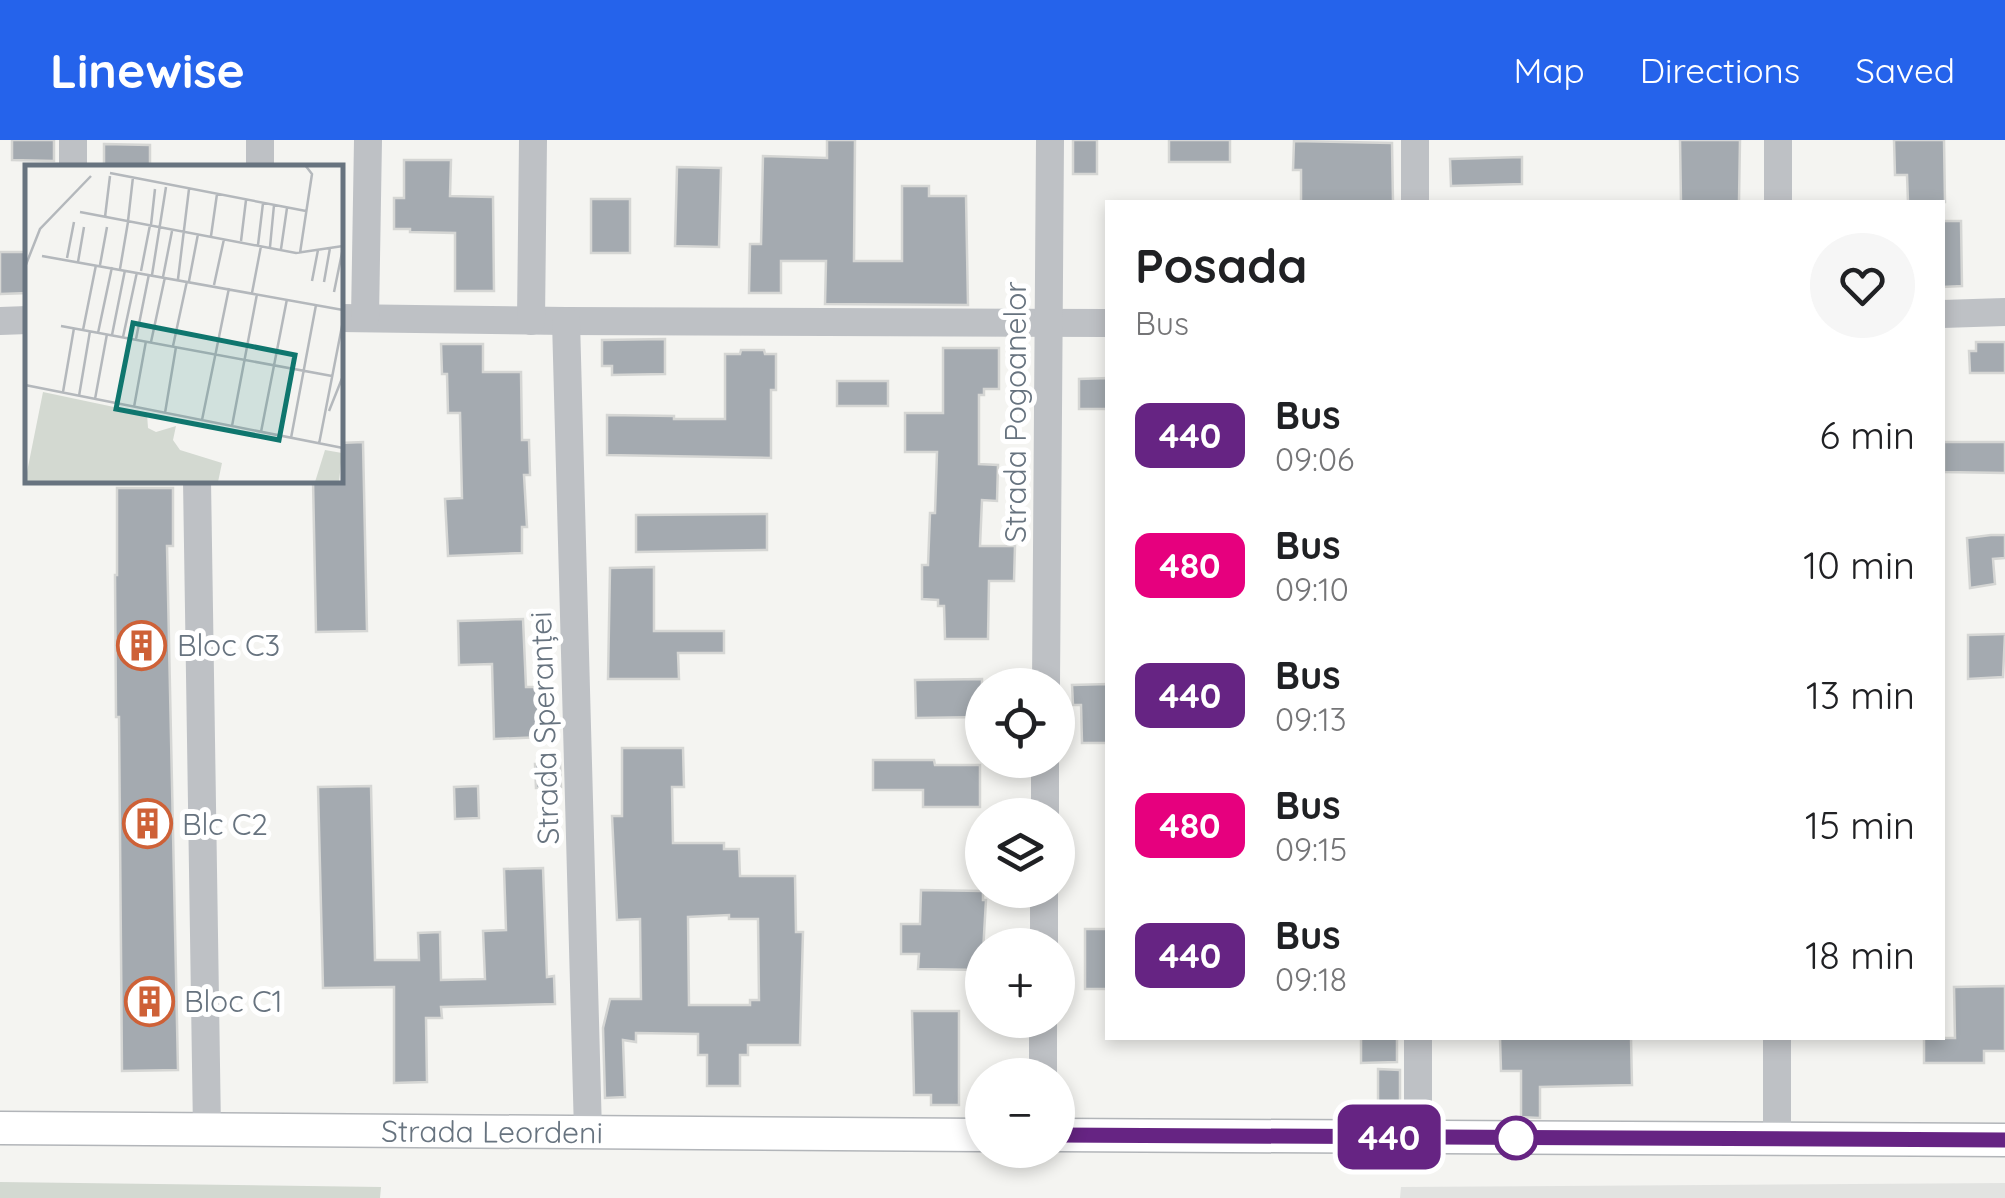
<!DOCTYPE html>
<html lang="en">
<head>
<meta charset="utf-8">
<style>
  :root { --surface:#fff; --page:#f6f6f6; --text:#202124; --muted:#757577; --accent:#2563eb }
  body { margin:0; font-family:Quicksand,sans-serif; background:var(--page); color:var(--text); height:100vh; display:flex; flex-direction:column; font-size:38px; white-space:nowrap }
  * { box-sizing:border-box; margin:0 }
  p { font-size:32px; color:var(--muted) }
  .icon { flex:none; width:55px; height:55px; fill:none; stroke:currentColor; stroke-width:2; stroke-linecap:round; stroke-linejoin:round }
  .map { position:relative; flex:1; overflow:hidden }
  .drawer { position:absolute; left:1105px; top:60px; width:840px; height:840px; display:flex; flex-direction:column; background:var(--surface); border-radius:0px; box-shadow:0 5px 15px #0003 }
  .drawer>* { flex:none }
  .badge { padding:0 20px; border-radius:15px; font-size:35px; line-height:65px }
  .controls { position:absolute; left:965px; top:528px; display:grid; gap:20px }
  .controls a { display:grid; place-items:center; width:110px; height:110px; border-radius:50%; background:var(--surface); box-shadow:0 5px 15px #0003; font-size:50px }
  .map>.badge { position:absolute; translate:-50% -50%; box-shadow:0 0 0 5px #fff }
  .round { display:grid; place-items:center; flex:none; width:105px; height:105px; border-radius:52px; background:var(--page) }
  .overview { display:flex; align-items:center; justify-content:space-between; height:170px; padding:0 30px }
  h1 { font-size:48px; font-weight:700; line-height:75px }
  ul { padding:0; list-style:none }
  li { display:flex; align-items:center; gap:30px; height:130px; padding:0 30px }
  li div { flex:1 }
  li b { display:block; font-size:38px }
  li em { font-style:normal }
  li .badge { min-width:110px; font-weight:700; text-align:center }
  header { display:flex; align-items:center; gap:60px; box-sizing:border-box; height:140px; padding:0 50px; background:var(--accent); color:#fff }
  header strong { font-size:48px }
  nav { display:flex; gap:55px; margin-inline-start:auto; font-size:35px }
  .map>svg:first-child { display:block }
  .built { fill:#e2e3e1 }
  .green { fill:#d3d9d1 }
  .building { fill:#a4aab0; stroke:#d5d6d4; stroke-width:2.5; fill-rule:evenodd }
  .lines { fill:none; stroke-linecap:round; stroke-linejoin:round }
  .major-casing { stroke:#b2b5b9; stroke-width:35 }
  .minor { stroke:#bec1c5; stroke-width:28 }
  .major { stroke:#fff; stroke-width:32 }
  .line-casing { stroke:#fff; stroke-width:22 }
  .line { stroke:#662483; stroke-width:15 }
  .stop-dot { fill:#fff; stroke:#662483; stroke-width:5 }
  .labels { text-anchor:middle; dominant-baseline:central; stroke-width:10; stroke-linejoin:round; paint-order:stroke }
  .street-label { font-size:30px; fill:#67737f; stroke:#fff }
  .poi-label { font-size:30px; fill:#67737f; stroke:#fff; text-anchor:start }
  .inset-road { fill:none; stroke:#b4b8bc; stroke-width:2.5 }
  .view { fill:#0f766e; fill-opacity:0.15; stroke:#0f766e; stroke-width:5 }
  .inset-edge { fill:none; stroke:#67737f; stroke-width:5 }
</style>
</head>
<body>
<header>
<strong>Linewise</strong>
<nav><a>Map</a><a>Directions</a><a>Saved</a></nav>
</header>
<div class="map">
<svg width="2005" height="1058" viewBox="0 0 2005 1058">
  <rect width="100%" height="100%" fill="#f4f4f1"/>
  <path class="built" d="M2005,1043V1058H1400L1401,1047Z"/>
  <path class="green" d="M0,1042L381,1047L380,1058H0Z"/>
  <g class="building">
    <path d="M12,0H54V21L12,20Z"/>
    <path d="M827,0H855L854,121H902V46H929V56H966L968,165L825,164L826,121H781V153H749L750,104H761L763,16L827,18Z"/>
    <rect x="1073" y="0" width="24" height="34"/>
    <rect x="1169" y="0" width="61" height="22"/>
    <path d="M1680,0H1740L1739,62H1681Z"/>
    <path d="M1894,0H1944L1945,62H1908L1907,35H1895Z"/>
    <path d="M1294,1L1392,3L1393,62H1301V30H1293Z"/>
    <path d="M104,4L150,5V28H104Z"/>
    <path d="M1522,17V44L1451,46L1450,19Z"/>
    <path d="M404,20H451L450,56L493,57L494,151H455V93L410,92V89H394V58H404Z"/>
    <path d="M677,27L721,28L719,107L675,106Z"/>
    <rect x="591" y="59" width="39" height="54"/>
    <path d="M1942,81H1961L1962,146L1942,147Z"/>
    <path d="M0,112H28V153L0,154Z"/>
    <path d="M665,199V234L612,235V226H602V200Z"/>
    <path d="M1976,202H2005V233H1970L1969,211H1976Z"/>
    <path d="M441,204H483V232H521L522,300H529L530,335H524L527,387H522V413L448,416L445,359L462,358L460,273H448L447,234H442Z"/>
    <path d="M943,208H999V249H984V255H979V324L998,325L997,361L982,360L980,406H1015L1014,441H989L988,499H945L944,466H938V460L922,459V425H928L930,373H935L937,312H905V273H943Z"/>
    <path d="M741,210H764L765,214H776V250H771V318L607,315V275L674,276V279H725V214H740Z"/>
    <path d="M1108,238V269H1079V239Z"/>
    <rect x="837" y="241" width="51" height="25"/>
    <path d="M363,302L367,491L316,492L313,340H340V303Z"/>
    <path d="M1944,302H2005V333L1944,332Z"/>
    <path d="M117,348H173V406H167L178,930L122,931L119,577H116L115,435H117Z"/>
    <path d="M767,374V410L636,412V375Z"/>
    <path d="M1991,395H2005V418L1993,419L1995,444L1970,448L1967,398Z"/>
    <path d="M654,427V491H724V513H678L679,539H608L610,428Z"/>
    <path d="M523,479L526,547H542L543,597L494,599L492,524L459,525L458,481Z"/>
    <path d="M2005,494L2003,537L1968,539V495Z"/>
    <path d="M982,539V577L916,578L915,540Z"/>
    <path d="M1108,544V603H1082L1081,565H1073L1072,545Z"/>
    <path d="M622,608H683L684,647H672L673,703H724V709H739L740,736H795L796,792H803L800,905H748V915H740V946H707V915H698V894L636,893V902L623,900L625,957L605,958L603,888L610,859H641L640,779L617,780L612,676H622ZM729,775V779H758L759,860H750V865H689L688,777Z"/>
    <path d="M873,620H934L935,625H980V667H923V650H873Z"/>
    <path d="M560,623L561,647L536,648L535,624Z"/>
    <path d="M371,646L375,820H419L418,793L440,792L441,840L485,839L483,791L506,790L504,729L543,728L547,837L554,836L555,864L441,867L442,878H426L427,942L394,943V847L323,848L318,647Z"/>
    <path d="M478,646L479,678L455,679L454,647Z"/>
    <path d="M921,750L983,751V760H986L982,830L918,829L919,814H901V784H920Z"/>
    <rect x="1085" y="789" width="23" height="60"/>
    <path d="M2005,846V911H1984V923H1924V898H1955L1954,847Z"/>
    <path d="M912,871H959V965H931V955H914Z"/>
    <path d="M1361,898H1397V922L1361,923Z"/>
    <path d="M1500,898H1631L1632,945L1540,947V978L1521,977V931H1501Z"/>
    <path d="M1378,929L1400,930V971H1378Z"/>
  </g>
  <g class="lines">
    <defs>
      <g id="major">
        <path id="s1" d="M0,988L982,995"/>
        <path d="M1058,995L2005,1000"/>
      </g>
    </defs>
    <use href="#major" class="major-casing"/>
    <g class="minor">
      <path d="M1415,0V62"/>
      <path d="M73,28V0"/>
      <path d="M260,28V0"/>
      <path d="M1778,62V0"/>
      <path d="M1942,174L2005,172"/>
      <path d="M340,178L566,181L1108,183"/>
      <path d="M365,178L368,0"/>
      <path d="M0,181L28,180"/>
      <path d="M531,181L533,0"/>
      <path d="M566,181L588,992"/>
      <path d="M197,340L207,990"/>
      <path d="M1046,545L1050,0"/>
      <path d="M1045,675V620"/>
      <path d="M1044,805V750"/>
      <path d="M1418,898V997"/>
      <path d="M1043,935V880"/>
      <path d="M1777,998V898"/>
    </g>
    <use href="#major" class="major"/>
  </g>
  <g class="lines">
    <defs>
      <path id="line" d="M1058,995L2005,1000"/>
    </defs>
    <use href="#line" class="line-casing"/>
    <use href="#line" class="line"/>
  </g>
  <defs>
    <symbol id="building-ring" viewBox="-11 -11 22 22"><circle r="9.5" fill="#fff" stroke="#ce6137" stroke-width="1.5"/><path d="M-4-6H4V6H1V3H-1V6H-4ZM-2.5-4.3h1.7v1.8h-1.7ZM.8-4.3h1.7v1.8H.8ZM-2.5-1h1.7V.8h-1.7ZM.8-1h1.7V.8H.8Z" fill="#ce6137"/></symbol>
  </defs>
  <g fill-rule="evenodd">
    <use href="#building-ring" x="114" y="478" width="55" height="55"/>
    <use href="#building-ring" x="120" y="656" width="55" height="55"/>
    <use href="#building-ring" x="122" y="834" width="55" height="55"/>
  </g>
  <circle class="stop-dot" cx="1516" cy="998" r="20"/>
  <g class="labels">
    <g class="street-label">
      <text transform="translate(1015 272) rotate(-90)">Strada Pogoanelor</text>
      <text transform="translate(544 588) rotate(-92)">Strada Speranței</text>
      <text stroke="none"><textPath href="#s1" startOffset="492">Strada Leordeni</textPath></text>
    </g>
    <g class="poi-label">
      <text x="177" y="505">Bloc C3</text>
      <text x="182" y="684">Blc C2</text>
      <text x="184" y="861">Bloc C1</text>
    </g>
  </g>
  <g transform="translate(25 25)">
    <rect width="318" height="318" fill="#f4f4f1"/>
    <path d="M18,227L122,249L123,263L131,267L151,261L148,275L155,285L197,298L193,317H0ZM300,285L317,288L314,317H290Z" fill="#d3d9d1"/>
    <path class="inset-road" d="M85,8L281,46M55,47L271,88L318,81M80,52L85,11M103,56L108,12M126,60L130,24M186,71L192,29M216,76L221,35M233,80L238,38M245,82L249,40M256,84L262,43M275,88L287,9L280,0M17,91L318,145M42,93L49,57M53,97L59,62M75,100L82,62M0,102L15,64L66,11M95,104L103,57M116,106L125,60M127,110L141,22M138,112L147,66M153,114L164,24M164,116L173,69M287,116L293,85M299,117L305,83M189,120L199,74M309,127L318,83M227,128L236,81M36,161L307,211M58,165L71,100M73,168L87,102M87,170L100,105M98,172L112,107M111,174L124,109M126,177L140,112M148,181L162,116M0,220L318,283M38,227L49,163M54,231L65,166M70,234L82,169M109,242L121,176M304,246L318,211M140,248L151,182M177,255L204,123M207,261L232,129M236,267L262,134M266,273L291,140M294,279L318,156"/>
    <path class="view" d="M108,158L270,190L254,275L91,244Z"/>
    <rect width="318" height="318" class="inset-edge"/>
  </g>
</svg>
<div class="controls">
<a><svg class="icon" aria-label="locate" viewBox="0 0 24 24"><circle cx="12" cy="12" r="6"/><path d="M12 2v4M12 18v4M2 12h4M18 12h4"/></svg></a>
<a><svg class="icon" aria-label="layers" viewBox="0 0 24 24"><path d="M12 4l9 5-9 5-9-5zM3 14l9 5 9-5"/></svg></a>
<a>+</a>
<a>−</a>
</div>
<b class="badge" style="left:1389px;top:997px;background:#662483;color:#fff">440</b>
<section class="drawer">
<div class="overview"><div><h1>Posada</h1><p>Bus</p></div><a class="round"><svg class="icon" aria-label="heart" viewBox="0 0 24 24"><path d="M12 20l-8-8c-3-5 5-10 8-4 3-6 11-1 8 4z"/></svg></a></div>
<ul>
<li><span class="badge" style="background:#662483;color:#fff">440</span><div><b>Bus</b><p>09:06</p></div><em>6 min</em></li>
<li><span class="badge" style="background:#e6007e;color:#fff">480</span><div><b>Bus</b><p>09:10</p></div><em>10 min</em></li>
<li><span class="badge" style="background:#662483;color:#fff">440</span><div><b>Bus</b><p>09:13</p></div><em>13 min</em></li>
<li><span class="badge" style="background:#e6007e;color:#fff">480</span><div><b>Bus</b><p>09:15</p></div><em>15 min</em></li>
<li><span class="badge" style="background:#662483;color:#fff">440</span><div><b>Bus</b><p>09:18</p></div><em>18 min</em></li>
</ul>
</section>
</div>
</body>
</html>
